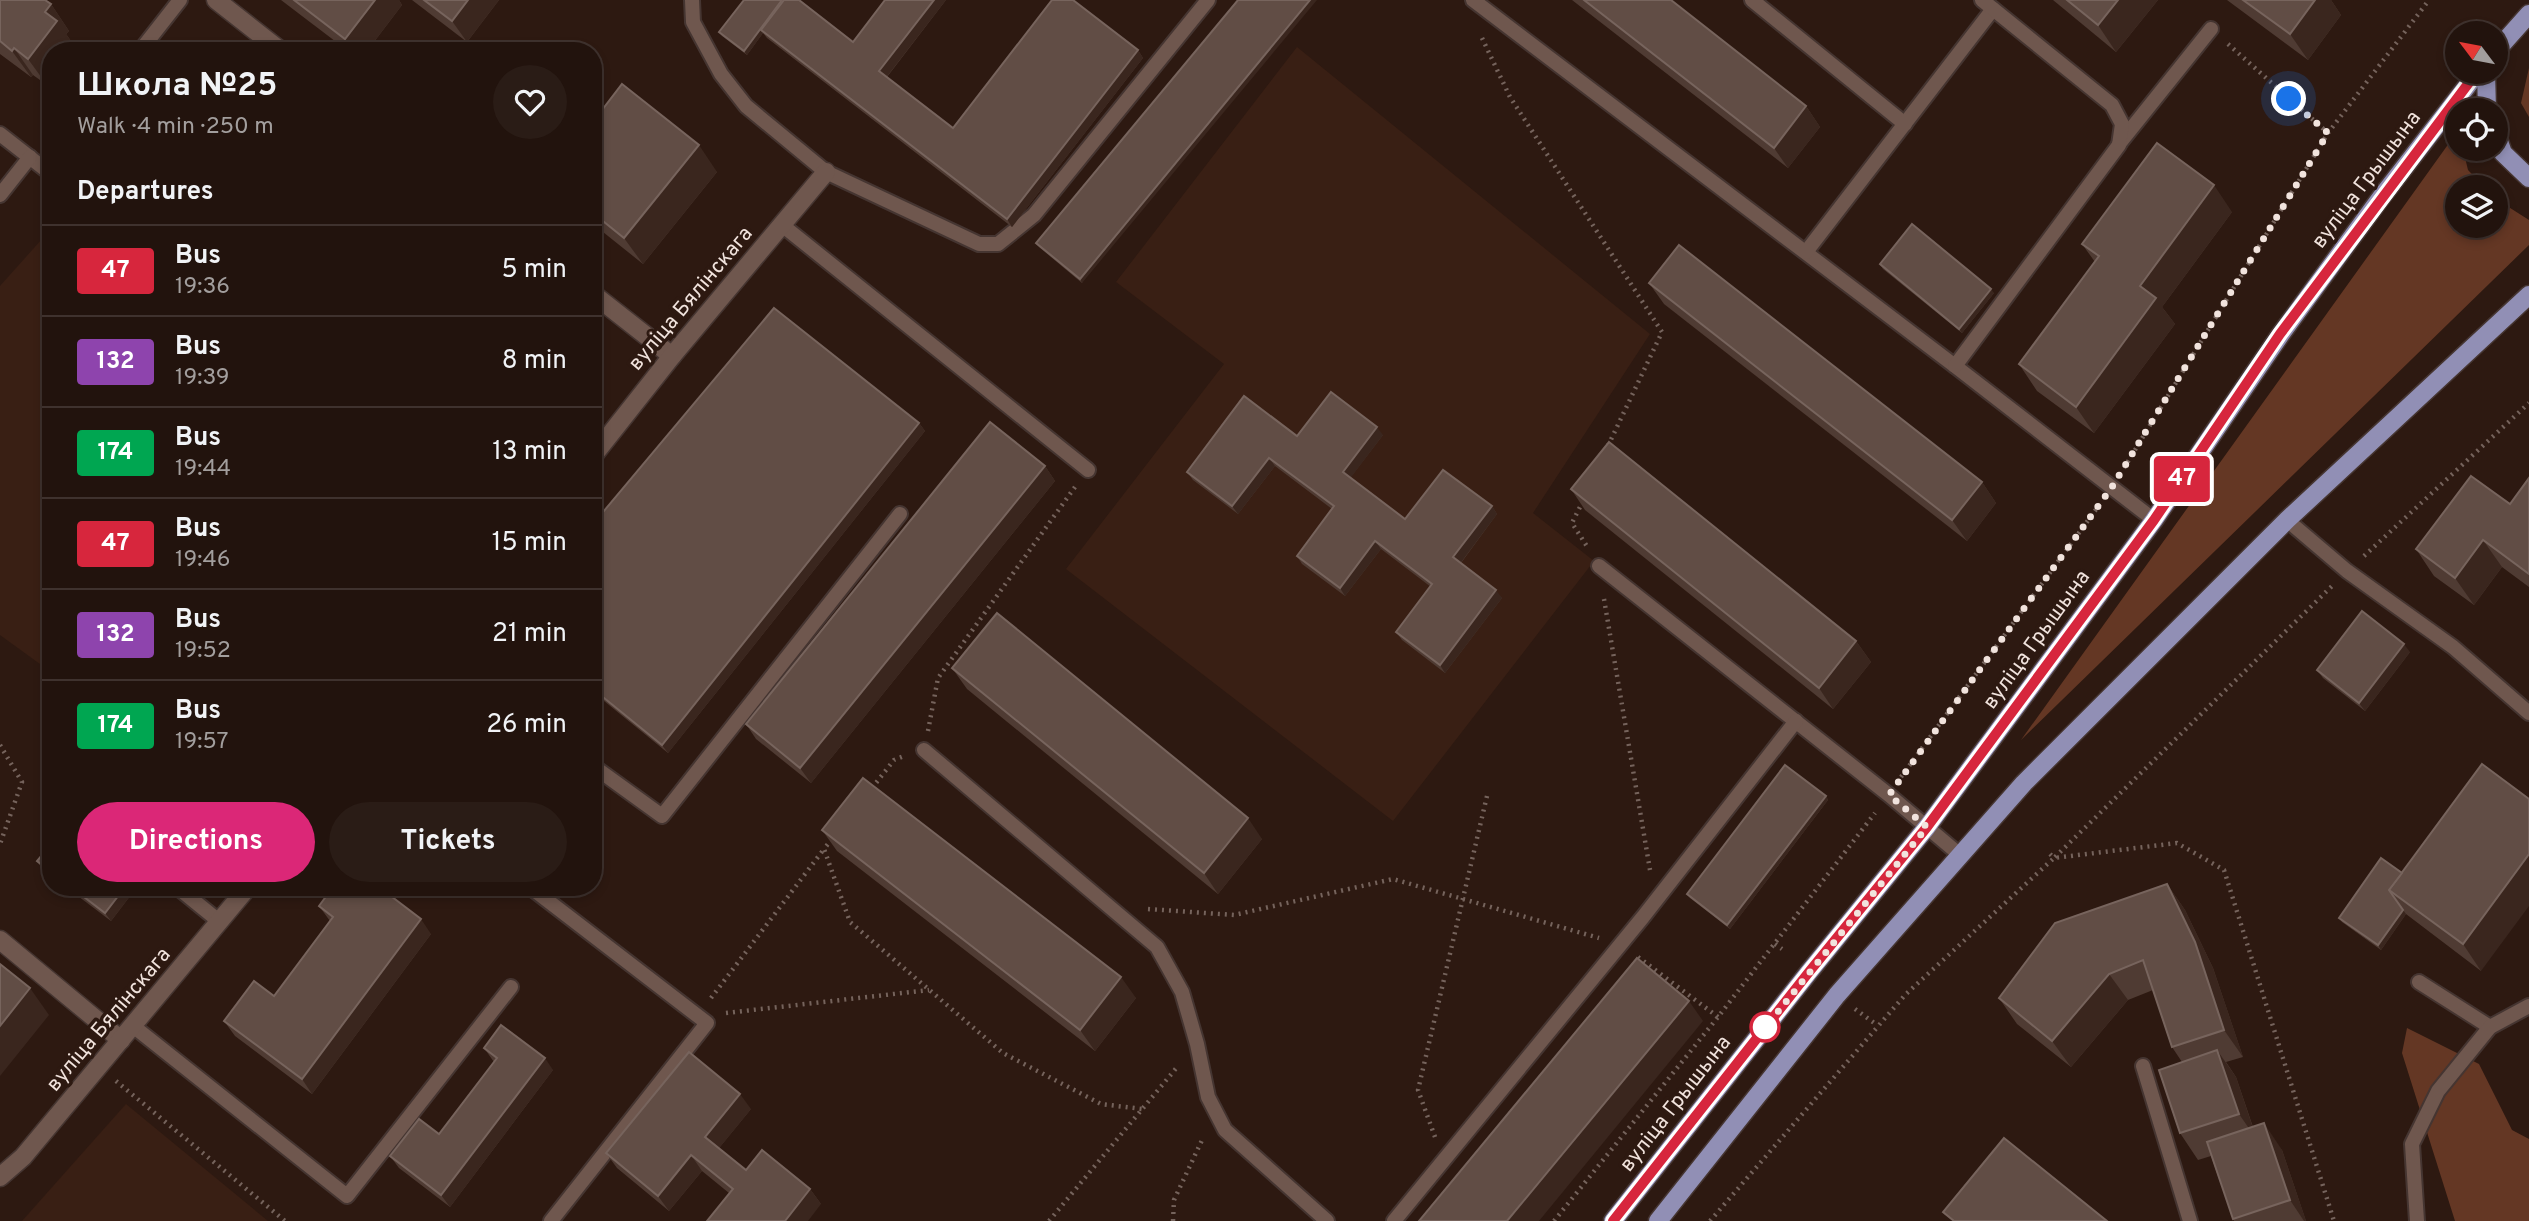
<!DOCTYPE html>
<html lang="en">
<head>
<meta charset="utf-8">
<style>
  :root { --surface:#22130d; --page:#2a1c16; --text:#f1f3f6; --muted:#a29e9d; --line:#3f322e; --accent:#db2777 }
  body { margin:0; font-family:Overpass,sans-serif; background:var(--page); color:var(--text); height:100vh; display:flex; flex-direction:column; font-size:26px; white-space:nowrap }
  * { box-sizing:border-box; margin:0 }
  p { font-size:23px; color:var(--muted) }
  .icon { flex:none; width:38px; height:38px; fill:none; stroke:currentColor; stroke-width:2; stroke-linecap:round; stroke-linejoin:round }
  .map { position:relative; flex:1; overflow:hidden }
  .drawer { position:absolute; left:42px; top:42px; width:560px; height:854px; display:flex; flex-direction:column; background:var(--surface); border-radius:28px; box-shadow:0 4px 10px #0003,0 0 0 2px var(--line) }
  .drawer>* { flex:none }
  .badge { padding:0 14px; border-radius:5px; font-size:24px; line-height:46px }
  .needle { width:46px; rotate:302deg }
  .controls { position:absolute; left:2445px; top:21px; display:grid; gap:14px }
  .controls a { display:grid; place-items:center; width:63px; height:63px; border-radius:50%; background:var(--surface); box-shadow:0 4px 10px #0003,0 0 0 2px var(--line); font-size:35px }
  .you { position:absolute; width:35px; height:35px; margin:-18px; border:5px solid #fff; border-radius:50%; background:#1a73e8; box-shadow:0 0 0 10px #1a73e833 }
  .map>.badge { position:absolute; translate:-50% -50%; box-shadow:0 0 0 4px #fff }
  h2 { padding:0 35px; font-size:26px; line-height:63px }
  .round { display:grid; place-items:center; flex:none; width:74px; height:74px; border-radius:37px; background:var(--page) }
  .overview { display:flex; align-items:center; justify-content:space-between; height:119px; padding:0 35px }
  h1 { font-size:33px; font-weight:700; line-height:52px }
  .button { display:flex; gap:14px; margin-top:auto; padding:14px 35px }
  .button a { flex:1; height:80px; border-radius:42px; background:var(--accent); color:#fff; font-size:28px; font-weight:700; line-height:80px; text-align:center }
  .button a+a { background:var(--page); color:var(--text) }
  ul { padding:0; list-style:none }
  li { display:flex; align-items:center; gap:21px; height:91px; padding:0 35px; border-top:2px solid var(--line) }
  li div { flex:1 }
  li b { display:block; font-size:26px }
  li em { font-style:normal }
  li .badge { min-width:77px; font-weight:700; text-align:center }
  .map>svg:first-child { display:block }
  .built { fill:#391f14 }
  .green { fill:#643724 }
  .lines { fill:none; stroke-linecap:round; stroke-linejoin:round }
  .service-casing { stroke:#453531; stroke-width:18 }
  .minor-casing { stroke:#453531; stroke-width:21 }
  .primary-casing { stroke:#453531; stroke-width:21 }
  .path { stroke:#75635c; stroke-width:4.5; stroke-dasharray:2 5; stroke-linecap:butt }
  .service { stroke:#6f574e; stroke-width:14 }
  .minor { stroke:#6f574e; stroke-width:18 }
  .primary { stroke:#918fb5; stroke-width:18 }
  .wall { fill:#4f3b33 }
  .shaded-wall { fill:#3a261e }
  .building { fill:#614d45; stroke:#77645d; stroke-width:2 }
  .line-casing { stroke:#fff; stroke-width:16 }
  .line { stroke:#d7263d; stroke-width:10 }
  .walk { stroke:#f1e3dd; stroke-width:7; stroke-dasharray:0 12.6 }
  .stop-dot { fill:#fff; stroke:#d7263d; stroke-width:3.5 }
  .labels { text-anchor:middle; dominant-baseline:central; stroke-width:7; stroke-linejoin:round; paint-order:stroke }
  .street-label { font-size:21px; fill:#f1e3dd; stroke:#2d1911 }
</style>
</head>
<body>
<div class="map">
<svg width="2529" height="1221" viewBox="0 0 2529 1221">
  <rect width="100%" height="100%" fill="#2d1911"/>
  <g class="built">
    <path d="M1297,47L1650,334L1533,513L1594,561L1393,821L1066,569L1224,364L1116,282Z"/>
    <path d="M51,229V672L0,635V286Z"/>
    <path d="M126,1104L268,1221H22Z"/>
  </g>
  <g class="green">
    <path d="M2529,68V117L2521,103Z"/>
    <path d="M2457,132V149H2463L2468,170L2484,187H2457V226H2496V199L2529,220V245L2021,740Z"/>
    <path d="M2407,1028L2479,1064L2512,1130L2529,1139V1221H2455L2402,1053Z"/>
  </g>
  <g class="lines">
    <defs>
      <g id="service">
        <path d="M692,0L693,22L721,74L746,106L826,172L979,244H998L1034,215L1208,0"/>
        <path d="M1473,0L1955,366L2154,520"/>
        <path d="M1752,0L1905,124"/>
        <path d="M140,51L180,0"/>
        <path d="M0,134L46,170L51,164"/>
        <path d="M2119,144L2211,29"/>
        <path d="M0,195L30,157"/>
        <path d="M782,225L1088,470"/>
        <path d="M1806,252L1993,9"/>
        <path d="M1955,366L2119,145L2122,124L2112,105L1982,0"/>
        <path d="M2287,520L2347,571L2453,647L2529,713"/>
        <path d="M1599,566L1889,795L1960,855"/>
        <path d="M924,750L1157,947L1182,992L1197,1044L1208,1097L1225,1130L1327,1221"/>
        <path d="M593,766L662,816L900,514"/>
        <path d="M177,887L220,922"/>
        <path d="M530,887L707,1023L551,1221"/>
        <path d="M2419,982L2490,1027"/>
        <path d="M133,1026L347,1196L511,987"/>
        <path d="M2143,1066L2190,1221"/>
        <path d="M1394,1221L1643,917L1796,721"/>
        <path d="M2417,1221L2412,1144L2438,1091L2490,1027L2529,1006"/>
      </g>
      <g id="minor">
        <path d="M216,0L281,51"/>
        <path d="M593,294L672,356"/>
        <path d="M593,456L672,356L826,172"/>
        <path d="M0,940L121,1040"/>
        <path d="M0,1177L23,1157L248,887"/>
      </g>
      <g id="primary">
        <path d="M2496,51L2529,14"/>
        <path d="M2486,72L2487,110"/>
        <path d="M2496,133L2503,153L2529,178"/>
        <path d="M1613,1221L1809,972L1927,827L2154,520L2281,334L2382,196L2478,72"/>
        <path d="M1658,1221L1837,995L2024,783L2287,520L2529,295"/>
      </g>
    </defs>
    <use href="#service" class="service-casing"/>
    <use href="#minor" class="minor-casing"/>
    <use href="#primary" class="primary-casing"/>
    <g class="path">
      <path d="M1482,38L1510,97L1662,332L1607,448"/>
      <path d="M2228,44L2328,133"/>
      <path d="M2124,468L2328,133L2429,0"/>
      <path d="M1583,501L1572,523L1588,548"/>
      <path d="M2364,556L2529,403"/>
      <path d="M1604,599L1650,870"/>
      <path d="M928,731L938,678L1075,487"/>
      <path d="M0,745L22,782L0,844"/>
      <path d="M1901,777L2100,504"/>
      <path d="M872,788L894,760L904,756"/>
      <path d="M832,839L824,849L850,922L1003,1053L1101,1104L1142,1109"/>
      <path d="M2050,854L2054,858L2332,586"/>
      <path d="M1148,909L1234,915L1393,879L1599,938"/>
      <path d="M1775,944L1782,949"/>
      <path d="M1638,957L1718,1017"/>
      <path d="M711,998L824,849"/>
      <path d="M1855,1009L1877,1025"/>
      <path d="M726,1013L929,990"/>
      <path d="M116,1081L285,1221"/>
      <path d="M1435,1137L1418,1090L1487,796"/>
      <path d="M1049,1221L1178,1066"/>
      <path d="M1173,1221L1174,1200L1203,1138"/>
      <path d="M1554,1221L1718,1017L1875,813"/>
      <path d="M1710,1221L1905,995L2054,858L2177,843L2224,870L2334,1221"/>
    </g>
    <use href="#service" class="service"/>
    <use href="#minor" class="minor"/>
    <use href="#primary" class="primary"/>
  </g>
  <g class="wall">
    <path d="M0,0L51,4L69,31L66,34L76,48L47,85L33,75L31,77L0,54Z"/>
    <path d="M281,0H399L402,5L367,51H348Z"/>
    <path d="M412,0H499L467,42Z"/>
    <path d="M744,0L853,42L885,0H946L887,77L953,128L1138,50L1143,58L1012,227L767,38L763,33L747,55L722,36L719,32Z"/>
    <path d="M1238,0L1082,283L1039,247L1036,243Z"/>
    <path d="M1572,0H1671L1806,106L1820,127L1788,168Z"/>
    <path d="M2053,0H2158L2116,52Z"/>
    <path d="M2227,0H2331L2341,15L2308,60Z"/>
    <path d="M593,103L602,110L717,172L643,264L593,224Z"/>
    <path d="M2232,212L2162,307L2175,324L2094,433L2037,391L2019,364L2095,262L2082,244Z"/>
    <path d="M1880,264L1994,293L1962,333L1883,269Z"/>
    <path d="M1649,283L1982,482L1996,503L1967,541L1664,304Z"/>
    <path d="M919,423L925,431L668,753L593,692V524Z"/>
    <path d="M1383,435L1350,478L1405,519L1492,506L1497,514L1461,563L1502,598L1445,673L1402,640L1396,632L1431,587L1381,549L1345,596L1302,564L1297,556L1332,509L1275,466L1238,514L1193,480L1187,472L1297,436Z"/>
    <path d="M1045,466L1055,481L811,783L756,739L746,724Z"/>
    <path d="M2529,478V587L2502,567L2474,605L2434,576L2416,549L2510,504Z"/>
    <path d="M1571,489L1856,641L1871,662L1833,709L1585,510Z"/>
    <path d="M2410,652L2365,711L2323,678L2317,670Z"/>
    <path d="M952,668L1262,839L1218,894L967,689Z"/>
    <path d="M2482,764L2481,971L2406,914L2381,950L2342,922L2339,918L2402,873Z"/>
    <path d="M1826,796L1828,800L1730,929L1690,898L1687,894Z"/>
    <path d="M822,830L1136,998L1095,1051L837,851Z"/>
    <path d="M51,844V875L43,870L37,861Z"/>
    <path d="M2167,884L2185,910L2213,968L2243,1057L2226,1062L2236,1077L2253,1127L2282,1150L2306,1221H2234L2233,1219L2211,1156L2198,1160L2180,1133L2182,1062L2172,1047L2153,990L2128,1000L2071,1067L2017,1024L1999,998Z"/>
    <path d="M66,887H137L111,921Z"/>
    <path d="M319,906L431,934L312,1094L235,1036L224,1021L274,996L330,921Z"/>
    <path d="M484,1048L553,1070L450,1207L399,1168L390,1156L439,1134L494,1062Z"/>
    <path d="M751,1109L719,1148L746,1170L810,1189L821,1204L729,1193L702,1171L669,1211L617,1168L606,1153Z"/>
  </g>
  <g class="shaded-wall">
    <path d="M375,0H399L402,5L367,51H353L345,39Z"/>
    <path d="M468,0H499L467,42L452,21Z"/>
    <path d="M782,0H788L761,30L763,33L747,55L744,51Z"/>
    <path d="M934,0H946L885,79L879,71Z"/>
    <path d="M1310,0H1317L1082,283L1080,279Z"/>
    <path d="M2118,0H2158L2116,52L2098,25Z"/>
    <path d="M2315,0H2331L2341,15L2308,60L2290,34Z"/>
    <path d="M51,4L69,31L66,34L76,48L73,51H51V80L47,85L28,59L45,12Z"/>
    <path d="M14,48L33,75L31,77L12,51Z"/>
    <path d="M1138,50L1143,58L1012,227L1007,219Z"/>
    <path d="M1806,106L1820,127L1788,168L1774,148Z"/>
    <path d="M699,145L717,172L643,264L624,238Z"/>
    <path d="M2214,185L2232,212L2162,307L2175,324L2094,433L2076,407L2140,286Z"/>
    <path d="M1991,289L1994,293L1962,333L1959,329Z"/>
    <path d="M919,423L925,431L668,753L662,745Z"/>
    <path d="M1377,427L1383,435L1349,480L1343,472Z"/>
    <path d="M1269,458L1275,466L1238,514L1232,506Z"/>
    <path d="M1045,466L1055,481L811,783L800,768Z"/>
    <path d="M1982,482L1996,503L1967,541L1952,520Z"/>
    <path d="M1492,506L1497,514L1459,565L1453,557Z"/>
    <path d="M2483,540L2502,567L2474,605L2455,578Z"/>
    <path d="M1375,541L1381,549L1345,596L1340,588Z"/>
    <path d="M1496,590L1502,598L1445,673L1440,665Z"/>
    <path d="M1856,641L1871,662L1833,709L1819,688Z"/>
    <path d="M2404,644L2410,652L2365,711L2359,703Z"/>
    <path d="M1826,796L1828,800L1730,929L1727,925Z"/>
    <path d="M1248,818L1262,839L1218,894L1204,873Z"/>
    <path d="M2529,854V906L2481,971L2463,944Z"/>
    <path d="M2167,884L2185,910L2213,968L2243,1057L2224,1030Z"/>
    <path d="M125,887H137L111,921L105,913Z"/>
    <path d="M2403,910L2406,914L2381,950L2378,945Z"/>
    <path d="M421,919L431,934L312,1094L302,1079Z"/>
    <path d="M2109,974L2128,1000L2071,1067L2052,1041Z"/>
    <path d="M1121,977L1136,998L1095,1051L1080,1030Z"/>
    <path d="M30,988L49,1015L0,1076V1026Z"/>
    <path d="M1689,1001L1703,1021L1539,1221H1507Z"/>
    <path d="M2217,1050L2236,1077L2257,1140L2239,1114Z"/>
    <path d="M545,1058L553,1070L450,1207L441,1195Z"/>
    <path d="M740,1094L751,1109L716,1152L705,1137Z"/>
    <path d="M2264,1123L2282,1150L2306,1221H2304L2290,1200Z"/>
    <path d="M691,1155L702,1171L669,1211L658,1196Z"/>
    <path d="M810,1189L821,1204L808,1221H785Z"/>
  </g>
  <g class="building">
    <path d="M0,0H45L51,4L45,12L57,21L28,59L14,48L12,51L0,41Z"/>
    <path d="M294,0H375L345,39Z"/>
    <path d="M424,0H468L452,21Z"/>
    <path d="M744,0H782L744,51L719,32Z"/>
    <path d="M784,0H799L853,42L885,0H934L879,71L953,128L1052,0H1073L1138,50L1007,219L761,30Z"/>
    <path d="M1238,0H1310L1080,279L1036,243Z"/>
    <path d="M1584,0H1671L1806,106L1774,148Z"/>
    <path d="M2067,0H2118L2098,25Z"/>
    <path d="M2243,0H2315L2290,34Z"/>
    <path d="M521,45L529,51H517Z"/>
    <path d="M622,84L699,145L624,238L593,213V103L602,110Z"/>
    <path d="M2157,143L2214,185L2140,286L2156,298L2076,407L2019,364L2099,256L2082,244Z"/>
    <path d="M1912,224L1991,289L1959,329L1880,264Z"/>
    <path d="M1679,245L1982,482L1952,520L1649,283Z"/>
    <path d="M774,308L919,423L662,745L593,689V524Z"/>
    <path d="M1331,392L1377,427L1343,472L1405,519L1443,470L1492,506L1453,557L1496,590L1440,665L1396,632L1432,584L1375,541L1340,588L1297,556L1334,506L1269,458L1232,506L1187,472L1244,396L1297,436Z"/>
    <path d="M990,422L1045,466L800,768L746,724Z"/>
    <path d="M1609,442L1856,641L1819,688L1571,489Z"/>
    <path d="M2471,476L2510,504L2529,478V574L2483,540L2455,578L2416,549Z"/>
    <path d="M2362,611L2404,644L2359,703L2317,670Z"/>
    <path d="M997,613L1248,818L1204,873L952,668Z"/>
    <path d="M2482,764L2529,799V854L2463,944L2389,890Z"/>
    <path d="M1785,765L1826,796L1727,925L1687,894Z"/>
    <path d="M863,778L1121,977L1080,1030L822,830Z"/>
    <path d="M51,844V872L37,861Z"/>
    <path d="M2381,858L2402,873L2389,890L2403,910L2378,945L2339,918Z"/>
    <path d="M2167,884L2195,942L2224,1030L2172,1047L2143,960L2109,974L2052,1041L1999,998L2055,923Z"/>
    <path d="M71,887H125L105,913Z"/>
    <path d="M333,887H379L421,919L302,1079L224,1021L254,981L274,996L333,917L319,906Z"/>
    <path d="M1637,958L1689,1001L1507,1221H1419Z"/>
    <path d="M0,964L30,988L0,1026Z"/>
    <path d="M501,1025L545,1058L441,1195L390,1156L419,1119L439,1134L497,1058L484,1048Z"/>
    <path d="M2217,1050L2239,1114L2180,1133L2159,1070Z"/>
    <path d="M689,1052L740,1094L705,1137L746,1170L762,1150L810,1189L785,1221H707L733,1189L691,1155L658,1196L606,1153Z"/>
    <path d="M2264,1123L2290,1200L2233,1219L2207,1142Z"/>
    <path d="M2004,1138L2107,1221H1954L1943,1212Z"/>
  </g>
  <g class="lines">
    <defs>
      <path id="line" d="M1613,1221L1809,972L1927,827L2154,520L2280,334L2477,72"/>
    </defs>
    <use href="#line" class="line-casing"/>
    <use href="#line" class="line"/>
    <path class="walk" d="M1765,1027L1760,1034L1927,827L1889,795L2112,487L2328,133L2289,99"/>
  </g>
  <circle class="stop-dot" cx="1765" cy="1027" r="14"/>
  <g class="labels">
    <g class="street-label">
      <text transform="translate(2367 180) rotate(-53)">вуліца Грышына</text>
      <text transform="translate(691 299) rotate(-50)">вуліца Бялінскага</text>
      <text transform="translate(2037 640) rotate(-54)">вуліца Грышына</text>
      <text transform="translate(109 1020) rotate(-50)">вуліца Бялінскага</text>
      <text transform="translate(1676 1104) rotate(-52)">вуліца Грышына</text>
    </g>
  </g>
</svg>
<div class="controls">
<a><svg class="needle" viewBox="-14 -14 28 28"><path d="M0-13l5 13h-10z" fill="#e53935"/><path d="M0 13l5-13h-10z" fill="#a29e9d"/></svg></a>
<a><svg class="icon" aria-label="locate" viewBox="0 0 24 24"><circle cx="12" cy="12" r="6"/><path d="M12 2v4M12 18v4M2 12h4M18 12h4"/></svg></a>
<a><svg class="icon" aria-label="layers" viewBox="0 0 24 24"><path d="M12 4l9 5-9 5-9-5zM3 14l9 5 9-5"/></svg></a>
</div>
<div class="you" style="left:2289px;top:99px"></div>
<b class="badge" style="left:2182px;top:479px;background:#d7263d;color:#fff">47</b>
<section class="drawer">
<div class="overview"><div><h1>Школа №25</h1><p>Walk · 4 min · 250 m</p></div><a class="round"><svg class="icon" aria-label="heart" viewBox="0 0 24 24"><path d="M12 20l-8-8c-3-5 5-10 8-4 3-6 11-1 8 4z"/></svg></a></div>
<h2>Departures</h2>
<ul>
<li><span class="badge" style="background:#d7263d;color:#fff">47</span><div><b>Bus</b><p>19:36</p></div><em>5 min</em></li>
<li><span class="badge" style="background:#8e44ad;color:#fff">132</span><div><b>Bus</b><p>19:39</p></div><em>8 min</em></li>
<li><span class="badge" style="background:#00a651;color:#fff">174</span><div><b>Bus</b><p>19:44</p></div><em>13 min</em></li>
<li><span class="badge" style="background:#d7263d;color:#fff">47</span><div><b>Bus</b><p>19:46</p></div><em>15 min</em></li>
<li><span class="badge" style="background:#8e44ad;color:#fff">132</span><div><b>Bus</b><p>19:52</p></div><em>21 min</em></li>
<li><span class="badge" style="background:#00a651;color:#fff">174</span><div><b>Bus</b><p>19:57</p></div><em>26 min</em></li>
</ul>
<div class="button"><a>Directions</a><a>Tickets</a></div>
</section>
</div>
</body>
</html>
